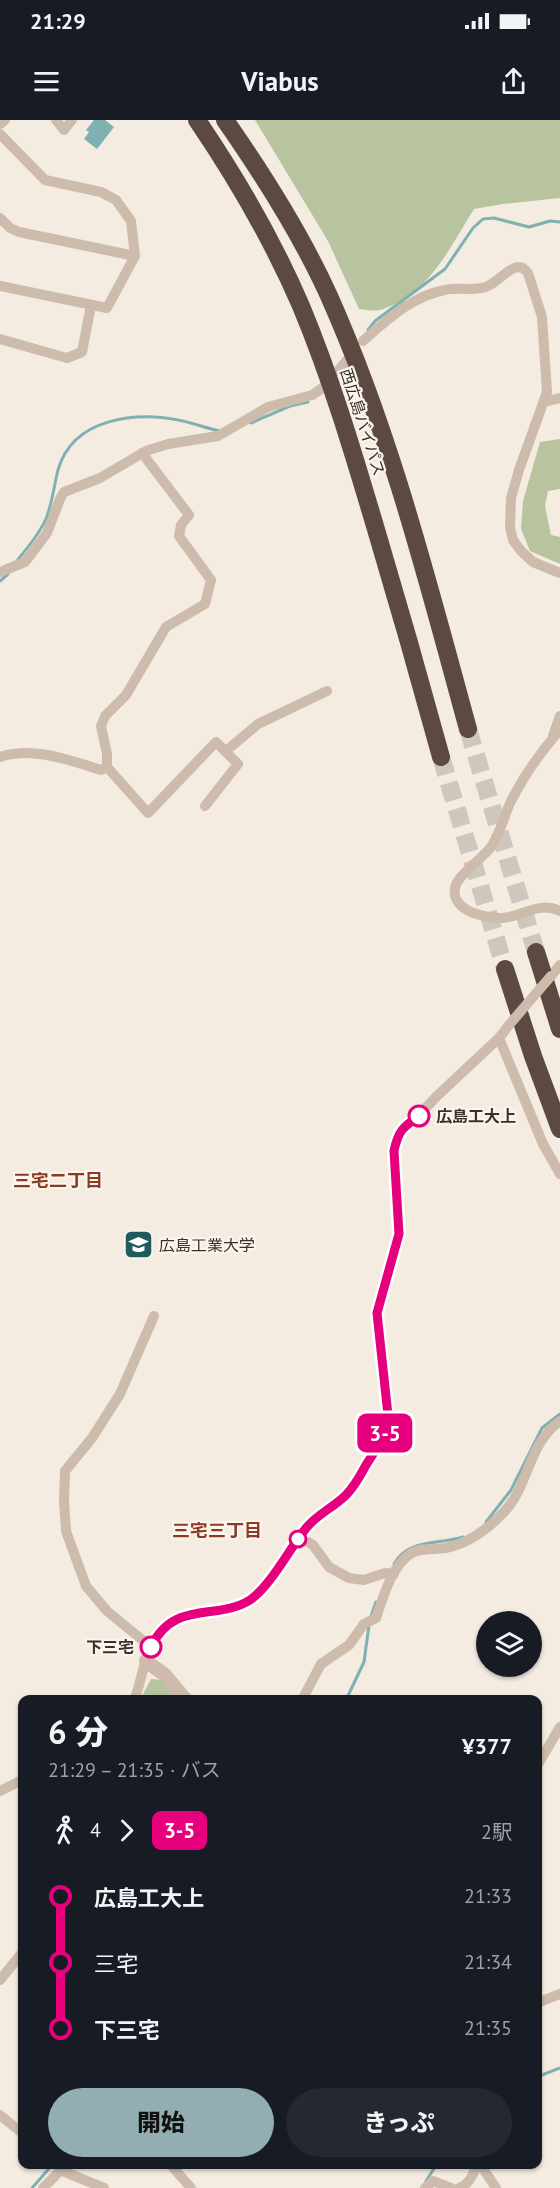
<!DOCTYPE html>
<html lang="ja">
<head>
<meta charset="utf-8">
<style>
  :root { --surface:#171b24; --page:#242831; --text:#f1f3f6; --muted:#9ea1a6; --accent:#92aeb2 }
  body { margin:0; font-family:"PT Sans","Noto Sans JP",sans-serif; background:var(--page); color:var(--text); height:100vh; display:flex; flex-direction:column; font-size:22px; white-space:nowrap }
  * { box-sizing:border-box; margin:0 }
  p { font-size:20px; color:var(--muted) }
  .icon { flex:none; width:33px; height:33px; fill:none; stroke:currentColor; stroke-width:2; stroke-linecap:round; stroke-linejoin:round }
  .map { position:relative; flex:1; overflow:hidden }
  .drawer { position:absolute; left:18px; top:1575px; width:524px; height:474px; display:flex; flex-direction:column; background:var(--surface); border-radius:12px; box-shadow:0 2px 4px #0004 }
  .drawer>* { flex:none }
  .badge { padding:0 12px; border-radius:9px; font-size:21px; line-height:39px }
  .buttons { position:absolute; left:476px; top:1491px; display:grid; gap:12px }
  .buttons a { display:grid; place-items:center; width:66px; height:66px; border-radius:50%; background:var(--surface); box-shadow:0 2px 4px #0004; font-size:30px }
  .map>.badge { position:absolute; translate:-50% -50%; box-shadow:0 0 0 3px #fff }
  .legs { display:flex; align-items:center; gap:9px; height:66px; padding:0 30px; font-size:20px }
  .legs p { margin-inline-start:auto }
  .overview { display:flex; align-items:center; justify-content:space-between; height:102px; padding:0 30px }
  h1 { font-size:33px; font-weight:800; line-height:45px }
  .primary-button { display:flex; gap:12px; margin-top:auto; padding:12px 30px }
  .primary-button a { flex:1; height:69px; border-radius:36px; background:var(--accent); color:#111; font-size:24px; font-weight:800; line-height:69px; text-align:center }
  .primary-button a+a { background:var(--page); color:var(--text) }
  ul { padding:0 30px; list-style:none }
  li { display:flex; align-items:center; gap:21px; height:66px; font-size:22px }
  li i { display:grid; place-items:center; width:9px; height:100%; margin:0 8px; background:currentColor }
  li i::after { content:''; width:15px; height:15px; margin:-8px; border:4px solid; border-radius:50%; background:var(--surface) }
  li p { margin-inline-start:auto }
  li:first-child i { background:linear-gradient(#0000 50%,currentColor 0) }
  li:last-child i { background:linear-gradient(currentColor 50%,#0000 0) }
  .status { display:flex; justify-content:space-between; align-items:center; height:42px; padding:0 30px; background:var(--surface); direction:ltr }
  .status svg { height:16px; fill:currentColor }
  header { display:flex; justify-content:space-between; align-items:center; height:78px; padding:0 30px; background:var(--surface); font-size:27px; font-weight:800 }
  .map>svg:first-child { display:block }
  .green { fill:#b8c4a0 }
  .water { fill:#7fb0b2 }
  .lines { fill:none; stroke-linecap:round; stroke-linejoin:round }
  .stream { stroke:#7fb0b2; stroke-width:3 }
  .motorway-tunnel { stroke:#cfc6bd; stroke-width:18; stroke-dasharray:18 9; stroke-linecap:butt }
  .minor { stroke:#cdbbac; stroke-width:10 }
  .tertiary { stroke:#cdbbac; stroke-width:14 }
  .motorway { stroke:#5c4a42; stroke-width:18 }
  .minor-bridge { stroke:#cdbbac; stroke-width:10 }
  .line-1-casing { stroke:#fff; stroke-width:14 }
  .line-1 { stroke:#e6007e; stroke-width:9 }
  .stop-1-dot { fill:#fff; stroke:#e6007e; stroke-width:3 }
  .labels { text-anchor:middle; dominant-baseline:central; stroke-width:4.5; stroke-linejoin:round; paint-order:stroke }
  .street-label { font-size:16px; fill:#3b302b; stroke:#fbf5ee }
  .stop-label { font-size:16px; font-weight:bold; fill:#3b302b; stroke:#fbf5ee; text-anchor:start }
  .poi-label { font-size:16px; fill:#3b302b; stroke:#fbf5ee; text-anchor:start }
  .neighbourhood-label { font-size:18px; font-weight:bold; fill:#8c3b22; stroke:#fbf5ee }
</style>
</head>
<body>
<div class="status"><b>21:29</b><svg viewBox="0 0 49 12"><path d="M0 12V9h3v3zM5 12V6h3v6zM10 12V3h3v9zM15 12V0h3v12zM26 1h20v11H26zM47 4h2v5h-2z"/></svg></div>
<header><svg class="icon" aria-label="menu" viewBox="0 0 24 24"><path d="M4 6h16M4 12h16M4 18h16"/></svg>Viabus<svg class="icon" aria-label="share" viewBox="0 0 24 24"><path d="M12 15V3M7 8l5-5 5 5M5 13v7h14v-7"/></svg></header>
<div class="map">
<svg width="560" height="2068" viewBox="0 0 560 2068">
  <rect width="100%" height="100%" fill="#f4ebe1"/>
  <g class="green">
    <path d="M255,0H560V78L503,84L474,89C450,127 429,174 383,189C376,192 367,190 359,189L328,121Z"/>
    <path d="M560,319V369L548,371L545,386L551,415L560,417V444L530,431L521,409L523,381L540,322Z"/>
    <path d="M151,1559L161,1560L179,1580H140Z"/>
  </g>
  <path class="water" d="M94,0H105L114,7L97,29L84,19L89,12L86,10Z"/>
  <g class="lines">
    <g class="stream">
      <path d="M368,210L375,201L445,149L473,108L483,99L494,98L529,107L550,101L560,102"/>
      <path d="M251,303L290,286L308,282"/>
      <path d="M17,441C27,428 39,415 46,399C52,384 54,366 58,350C73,297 137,291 183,301C195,304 207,308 219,311"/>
      <path d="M0,461L8,454"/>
      <path d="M486,1402L511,1370L542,1308L560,1294"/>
      <path d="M394,1444C409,1418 438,1425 463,1417"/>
      <path d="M370,1499L376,1482"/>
      <path d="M346,1580L364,1542L369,1505"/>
      <path d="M537,1957L560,1948"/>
      <path d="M426,2061L437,2044"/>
      <path d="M32,2068L53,2044"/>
    </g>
    <g class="motorway-tunnel">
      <path d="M468,609L536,832"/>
      <path d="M441,637L505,849"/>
    </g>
    <g class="minor">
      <path d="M56,0L64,10L72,0"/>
      <path d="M0,4L5,0"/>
      <path d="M0,14L45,60L101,72L116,80L131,101L135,136L107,188L0,166"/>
      <path d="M0,98L10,108L19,112L135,136"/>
      <path d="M0,219L67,238L82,232L91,185"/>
      <path d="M363,221C387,200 412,176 445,170C458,167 473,171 486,167C498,162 506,150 517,147L523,148L528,153L542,197L547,272L519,350L511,378L510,407L513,420L521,431L533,442L560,453"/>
      <path d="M338,251L348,239"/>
      <path d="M544,282L560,278"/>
      <path d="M0,452L25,442L47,413L60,379L64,372L100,358L146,331L168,324L218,316L268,287L312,275L324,267"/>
      <path d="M560,610C541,631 524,656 511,681C504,696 500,714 491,727C482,739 457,755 455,768C452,783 467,792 480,795C487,797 496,798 503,798C522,796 541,781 560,791"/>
      <path d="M553,616L560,596"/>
      <path d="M226,631L258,604L327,571"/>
      <path d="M0,637C32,626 69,640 101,650L107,647V634L101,606L105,596L126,575L166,507L205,484L211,460L179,416L181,405L189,395L142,333"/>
      <path d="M107,647L148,693L216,622L238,644L205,686"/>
      <path d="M551,856L560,845"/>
      <path d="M499,918L543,1024L560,1054"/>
      <path d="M300,1417L313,1425L329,1447L349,1458L364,1460L385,1453L394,1454"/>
      <path d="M151,1527L107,1491L86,1466L66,1411L64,1381L65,1351L92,1318L120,1274L154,1196"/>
      <path d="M134,1580C143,1559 144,1529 161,1513C179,1494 202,1492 227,1487C236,1485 245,1484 253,1478C269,1465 291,1428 305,1410C316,1395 334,1387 347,1375C356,1366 360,1355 367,1345C377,1328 386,1315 388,1295L377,1193L400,1114L395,1045L397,1019L402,1008L419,995L437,976L499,918L509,905"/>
      <path d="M302,1580L321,1544L349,1525L364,1504L376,1498C383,1478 391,1447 410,1434C420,1427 434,1430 446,1428C469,1423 487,1410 503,1393C530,1365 527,1325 560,1301"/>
      <path d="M537,1646L560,1607"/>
      <path d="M0,1671L22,1660"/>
      <path d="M0,1860L22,1833"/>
      <path d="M537,1883L560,1874"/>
      <path d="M0,1995L22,2013"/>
      <path d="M170,2044L191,2068"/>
      <path d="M480,2044L496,2068"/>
      <path d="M60,2050L104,2068"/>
      <path d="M43,2068L67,2044"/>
      <path d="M425,2068L433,2061L451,2068"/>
      <path d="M459,2068C470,2064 473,2054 478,2044"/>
    </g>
    <path class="tertiary" d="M146,1541L165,1555L186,1580"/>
    <g class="motorway">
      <path d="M197,0C237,59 273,121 301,186C331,258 353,332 375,406C398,483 420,560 441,637"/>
      <path d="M225,0C264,56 301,114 329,176C391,315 428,463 468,609"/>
      <path d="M536,832L560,909"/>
      <path d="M505,849L533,936L560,1009"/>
    </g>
    <path class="minor-bridge" d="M509,905L551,856"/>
  </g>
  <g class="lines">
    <defs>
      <path id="line-1" d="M151,1527C174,1479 217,1501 250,1480C270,1467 291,1426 307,1407C318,1394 334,1387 346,1375C355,1366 360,1356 366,1345C377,1328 386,1316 388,1295L377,1193L399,1114L394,1031C398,1011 403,1007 419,996"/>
    </defs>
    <use href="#line-1" class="line-1-casing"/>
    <use href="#line-1" class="line-1"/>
  </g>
  <defs>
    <symbol id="university-square" viewBox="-11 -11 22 22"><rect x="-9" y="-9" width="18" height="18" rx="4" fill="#1f5a5e" stroke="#fbf5ee"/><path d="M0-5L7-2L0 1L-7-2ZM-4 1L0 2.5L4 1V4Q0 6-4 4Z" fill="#fff"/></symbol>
  </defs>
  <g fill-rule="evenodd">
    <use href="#university-square" x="122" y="1108" width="33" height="33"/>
  </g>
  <g class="stop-1-dot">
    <circle cx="419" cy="996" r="10"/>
    <circle cx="298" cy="1419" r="8"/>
    <circle cx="151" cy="1527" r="10"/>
  </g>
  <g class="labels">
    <g class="street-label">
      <text transform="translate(363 302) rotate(72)">西広島バイパス</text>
    </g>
    <g class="stop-label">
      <text x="436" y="996">広島工大上</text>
      <text x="134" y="1527" text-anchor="end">下三宅</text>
    </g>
    <g class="poi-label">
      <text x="159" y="1125">広島工業大学</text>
    </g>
    <g class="neighbourhood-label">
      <text x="58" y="1060">三宅二丁目</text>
      <text x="217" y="1410">三宅三丁目</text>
    </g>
  </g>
</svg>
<div class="buttons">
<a><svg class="icon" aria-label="layers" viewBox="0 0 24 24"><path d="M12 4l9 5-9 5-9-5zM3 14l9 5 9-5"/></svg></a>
</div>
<b class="badge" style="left:385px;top:1313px;background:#e6007e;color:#fff">3-5</b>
<section class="drawer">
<div class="overview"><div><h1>6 分</h1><p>21:29 – 21:35 · バス</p></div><b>¥377</b></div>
<div class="legs"><svg class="icon" aria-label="walk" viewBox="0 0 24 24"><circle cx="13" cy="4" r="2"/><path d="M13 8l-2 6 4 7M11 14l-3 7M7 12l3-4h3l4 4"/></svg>4<svg class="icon" aria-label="forward" viewBox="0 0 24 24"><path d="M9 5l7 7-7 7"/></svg><b class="badge" style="background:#e6007e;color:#fff">3-5</b><p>2駅</p></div>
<ul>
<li><i style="color:#e6007e"></i><b>広島工大上</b><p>21:33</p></li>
<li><i style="color:#e6007e"></i><span>三宅</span><p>21:34</p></li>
<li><i style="color:#e6007e"></i><b>下三宅</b><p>21:35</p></li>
</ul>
<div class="primary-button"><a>開始</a><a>きっぷ</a></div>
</section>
</div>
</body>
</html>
